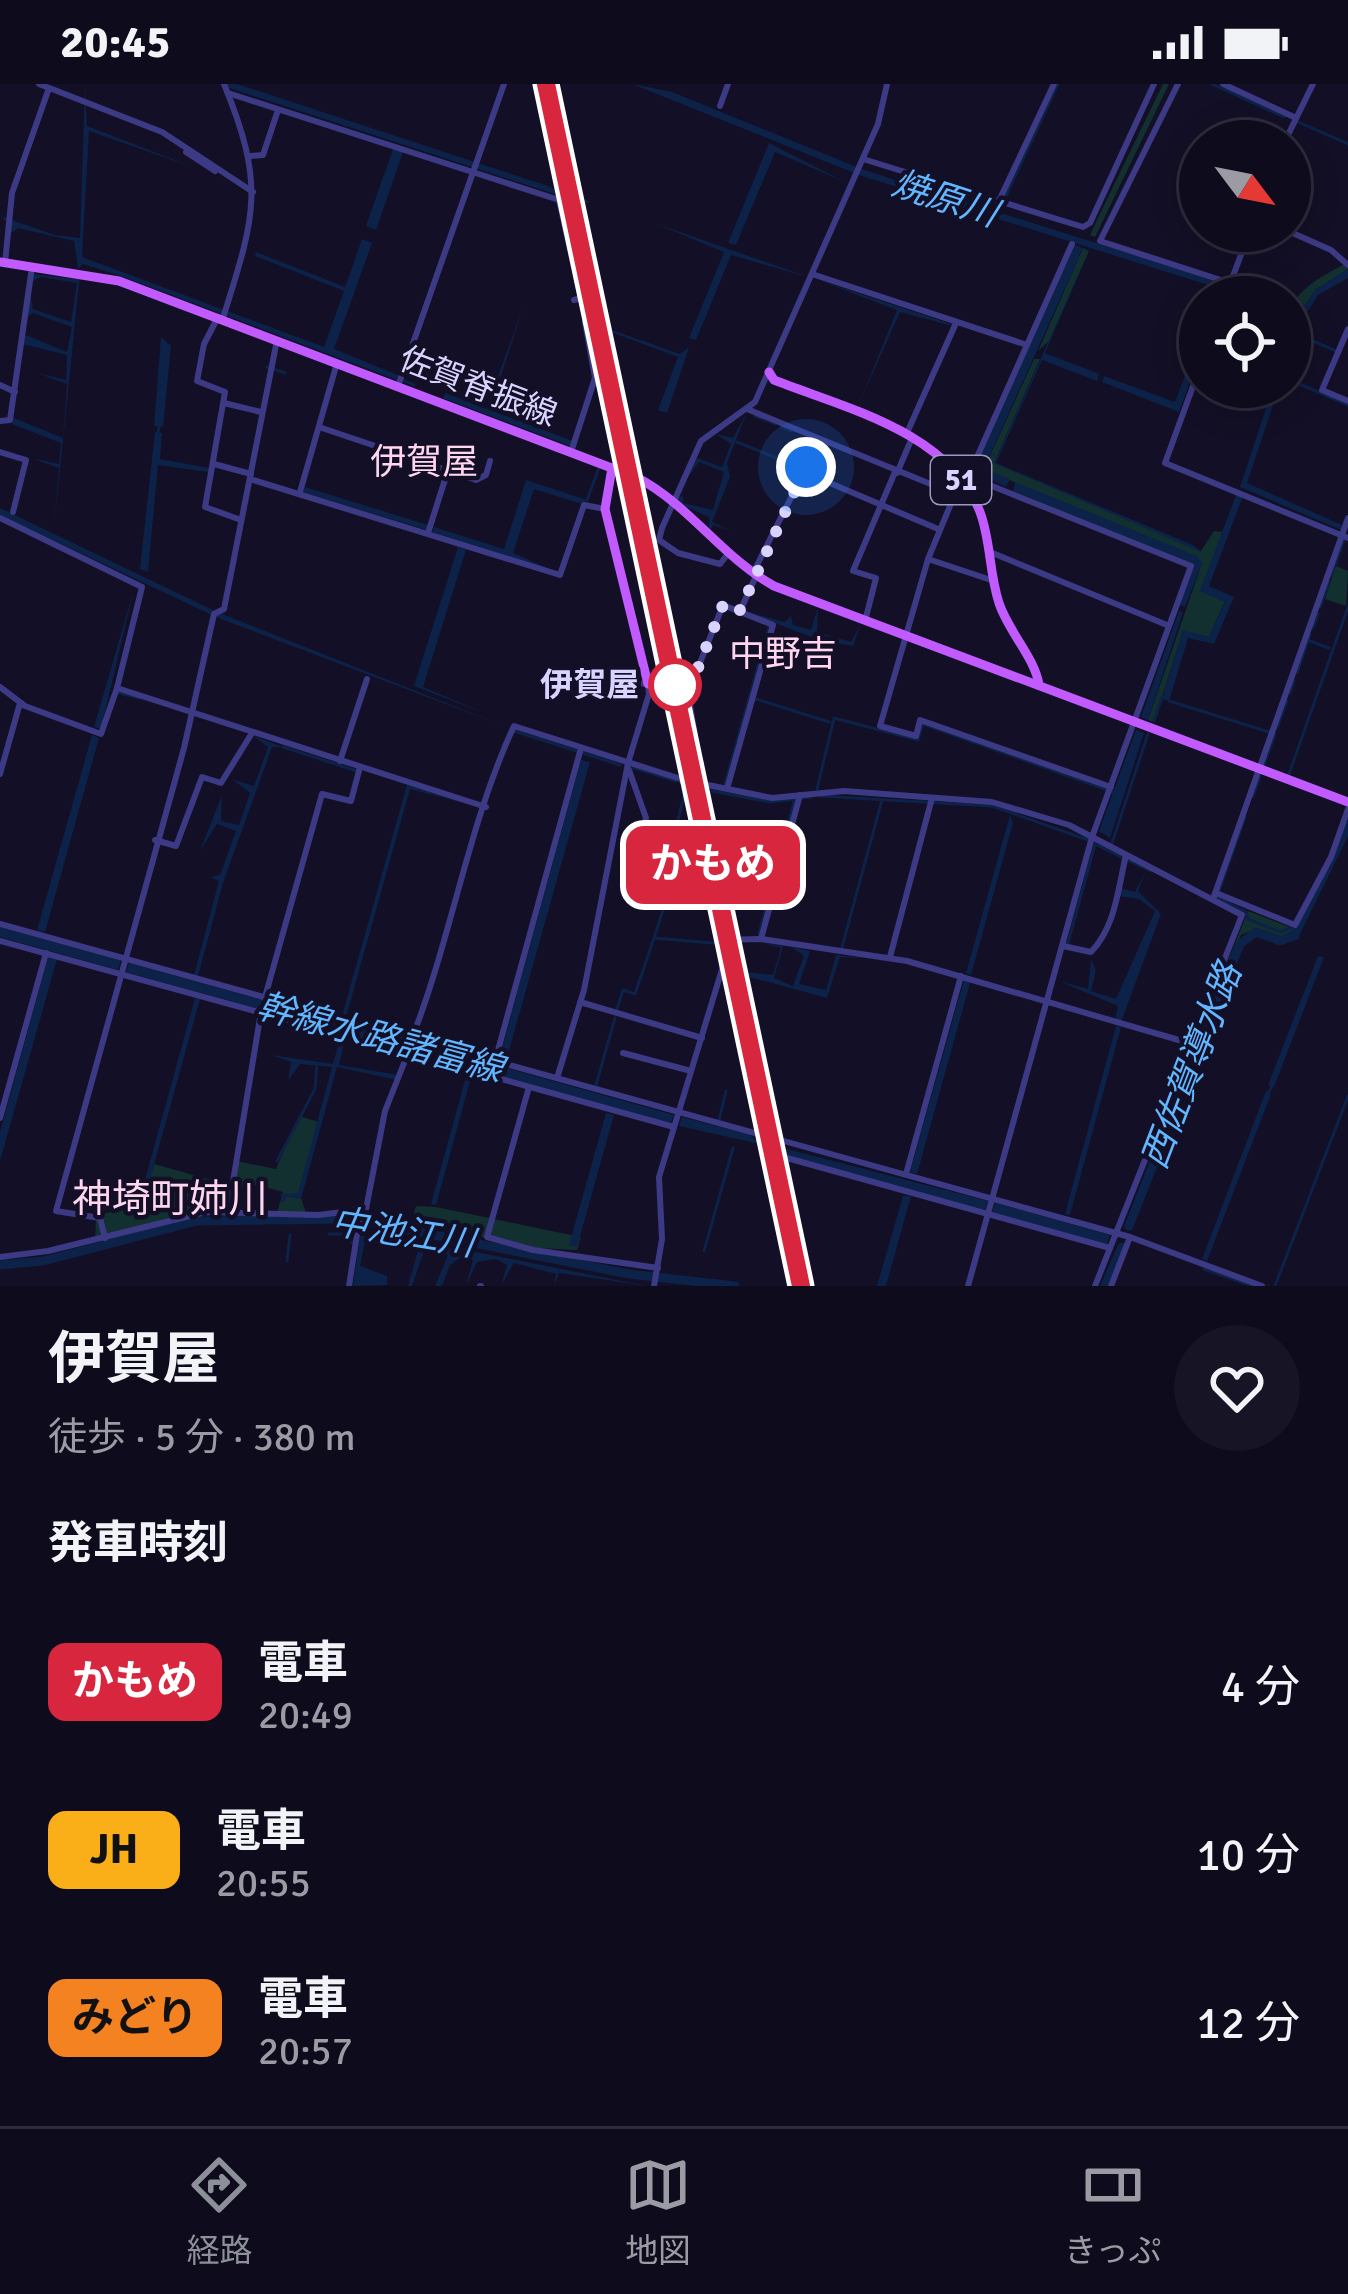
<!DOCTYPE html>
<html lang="ja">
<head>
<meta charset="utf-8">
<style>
  :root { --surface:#0e0b1c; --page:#171425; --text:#f1f3f6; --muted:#9b9ba3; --line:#2e2b3b; --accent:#8c9099 }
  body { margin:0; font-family:Signika,"Noto Sans JP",sans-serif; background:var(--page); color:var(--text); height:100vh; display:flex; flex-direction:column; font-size:45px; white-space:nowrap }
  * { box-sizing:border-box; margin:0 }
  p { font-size:39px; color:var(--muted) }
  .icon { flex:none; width:66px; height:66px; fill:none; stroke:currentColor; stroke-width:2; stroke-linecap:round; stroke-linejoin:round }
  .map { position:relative; height:1202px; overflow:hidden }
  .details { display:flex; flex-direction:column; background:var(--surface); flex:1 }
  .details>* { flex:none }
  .badge { padding:0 24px; border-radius:18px; font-size:42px; line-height:78px }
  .needle { width:78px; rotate:122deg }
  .tools { position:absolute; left:1179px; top:36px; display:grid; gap:24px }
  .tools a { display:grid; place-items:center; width:132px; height:132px; border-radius:50%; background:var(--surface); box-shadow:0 6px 30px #0003,0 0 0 3px var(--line); font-size:60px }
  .you { position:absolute; width:60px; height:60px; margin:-30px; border:9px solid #fff; border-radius:50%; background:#1a73e8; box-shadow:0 0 0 18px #1a73e833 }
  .map>.badge { position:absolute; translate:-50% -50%; box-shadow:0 0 0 6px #fff }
  h2 { padding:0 48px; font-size:45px; line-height:108px }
  .round { display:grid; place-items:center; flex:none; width:126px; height:126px; border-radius:63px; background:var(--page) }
  .headline { display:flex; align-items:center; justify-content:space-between; height:204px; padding:0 48px }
  h1 { font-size:57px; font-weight:700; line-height:90px }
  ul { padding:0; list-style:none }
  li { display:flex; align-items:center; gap:36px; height:168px; padding:0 48px }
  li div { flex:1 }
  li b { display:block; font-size:45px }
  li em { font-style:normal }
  li .badge { min-width:132px; font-weight:700; text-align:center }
  .status { display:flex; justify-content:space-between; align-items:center; height:84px; padding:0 60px; background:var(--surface); direction:ltr }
  .status svg { height:33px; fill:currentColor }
  .tab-bar { display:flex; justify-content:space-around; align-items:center; height:168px; border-top:3px solid var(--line); background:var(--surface); font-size:33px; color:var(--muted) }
  .tab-bar a { display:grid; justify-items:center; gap:6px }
  .tab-bar .on { color:var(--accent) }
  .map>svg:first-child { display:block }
  .green { fill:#12302f }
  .water { fill:#0c2248 }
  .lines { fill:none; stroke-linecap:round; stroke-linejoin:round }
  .stream { stroke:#0c2248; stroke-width:3 }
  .river { stroke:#0c2248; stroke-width:9 }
  .minor { stroke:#3d3a85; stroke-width:6 }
  .major { stroke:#c25bff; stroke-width:9 }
  .rail-casing { stroke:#00e5ff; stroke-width:8 }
  .rail { stroke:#130f26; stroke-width:3; stroke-dasharray:9; stroke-linecap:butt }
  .line-casing { stroke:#fff; stroke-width:27 }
  .line { stroke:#d7263d; stroke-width:18 }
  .walk { stroke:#d9d4ff; stroke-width:12; stroke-dasharray:0 21.6 }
  .stop-dot { fill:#fff; stroke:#d7263d; stroke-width:6 }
  .labels { text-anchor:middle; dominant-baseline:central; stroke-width:9; stroke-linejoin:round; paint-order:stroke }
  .shield { fill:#130f26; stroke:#9e99be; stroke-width:3 }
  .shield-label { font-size:30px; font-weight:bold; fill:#d9d4ff }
  .street-label { font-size:33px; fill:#d9d4ff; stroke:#130f26 }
  .stop-label { font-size:33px; font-weight:bold; fill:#d9d4ff; stroke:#130f26; text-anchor:end }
  .water-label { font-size:36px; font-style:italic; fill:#62b6ff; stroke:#130f26 }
  .neighbourhood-label { font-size:36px; fill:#ffd6f0; stroke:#130f26 }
  .quarter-label { font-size:39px; fill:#ffd6f0; stroke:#130f26 }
</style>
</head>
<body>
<div class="status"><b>20:45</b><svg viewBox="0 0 49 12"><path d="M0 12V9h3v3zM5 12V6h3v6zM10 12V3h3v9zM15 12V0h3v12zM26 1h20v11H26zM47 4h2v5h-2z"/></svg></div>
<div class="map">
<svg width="1348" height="1202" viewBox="0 0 1348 1202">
  <rect width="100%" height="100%" fill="#130f26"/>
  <g class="green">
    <path d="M1163,0H1169L1095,153L1090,151L1097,136Z"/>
    <path d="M1083,164L1089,167L1049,257L1038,267Z"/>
    <path d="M1344,180L1348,185L1315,206L1296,235H1290C1290,207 1322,193 1344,180Z"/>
    <path d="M1034,275H1040L994,379L1201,467L1214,447L1223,448L1200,507L1225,517L1209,553L1183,547L1154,638L1148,636L1202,479L991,388L988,376Z"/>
    <path d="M1336,482L1348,487L1346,522L1325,515Z"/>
    <path d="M1248,827L1295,845L1282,853L1258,844L1241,851L1122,1140Z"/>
    <path d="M299,1032L319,1038L300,1111L307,1132H276L283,1108L258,1101L231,1105L225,1130H205L95,1158L96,1132L143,1119L154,1080L229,1101L236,1077L276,1085Z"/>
    <path d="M777,1070L785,1072L813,1202H804Z"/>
    <path d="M416,1122L436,1123L581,1153L577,1166L535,1164L411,1138Z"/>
  </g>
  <g class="water">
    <path d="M85,0L87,42L198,85L89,47L82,173L324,263L344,207L255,172L256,168L345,203L362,155L372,159L334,265L398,291L397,296L121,192L83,180L78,185L74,157L18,144L11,149V141L0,132L55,151L80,154Z"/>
    <path d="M217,0H237L551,103L561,112Z"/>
    <path d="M632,0L672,8L864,86L1226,200L1224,206L862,92Z"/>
    <path d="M769,59L845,98L775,68L736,161L728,159Z"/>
    <path d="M393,65L403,68L376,146L366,142Z"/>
    <path d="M654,139L803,191L804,192L731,171L696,256L689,254L724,168Z"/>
    <path d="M1075,161L1083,164L988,375L991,388L1010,395L1006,403L983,392L979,375Z"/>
    <path d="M1089,167L1045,269L1099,290L1097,297L1042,276L996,379L1193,461L1201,468L994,379Z"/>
    <path d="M1348,185V194L1318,211L1301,238L1290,270V235H1296L1315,206Z"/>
    <path d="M33,190L76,195L80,190L54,444L59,384L31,374L59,380L61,359L12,340L14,334L63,354L67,300L37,289L66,296L67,271L22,260L23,250L67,268L72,243L33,229L24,235L29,203L33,225L71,238L77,199L41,193L31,198Z"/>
    <path d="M818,196L951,240L953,242L900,228L858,322L897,226Z"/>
    <path d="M524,221L490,326L573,357L570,362L443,314L446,309L486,325Z"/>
    <path d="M611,239L612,246L680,270L689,263L667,329L658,326L678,273L608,247Z"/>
    <path d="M1200,251V271L1179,328L1102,298L1104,292L1175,318Z"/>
    <path d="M161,253L171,262L163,343L154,342Z"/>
    <path d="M1273,303H1279L1247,399L1342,441L1341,446L1240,403Z"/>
    <path d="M747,328L727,379L730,393L712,438L731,447L713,441L709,449V433L680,420L677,415L683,411V419L713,426L724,388L699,378L687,394L697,374L722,383L731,360L716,350L733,354Z"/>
    <path d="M155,348L162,349L160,375L209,384L208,388L158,381L148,488L140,485Z"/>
    <path d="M526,396L587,416L582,420L534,405L513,469L559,489L432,448L434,443L504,465Z"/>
    <path d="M1015,398L1197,472L1202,479L1185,523L1179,520L1192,480L1013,407Z"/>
    <path d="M305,403L428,441L427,446L303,408Z"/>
    <path d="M1236,411L1243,412L1209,502L1234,513L1214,560L1188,554L1169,617L1162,615L1183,546L1209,553L1225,518L1200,507Z"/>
    <path d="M0,424L217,528L509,644L216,533L0,431Z"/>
    <path d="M458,463L466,466L423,603L487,630L414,602Z"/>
    <path d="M134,505L101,645L94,643Z"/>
    <path d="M818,523L817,548L851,558L861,539L853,562L819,556L744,527L785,538L791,532L793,541L811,546Z"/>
    <path d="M1179,527L1183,528L1148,636L1141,633Z"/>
    <path d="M1136,646L1144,649L1110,754L1099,747Z"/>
    <path d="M92,651L99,654L45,848L37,846Z"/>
    <path d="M253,652L283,663H272L223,799L198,892L194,891L219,797L210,793L220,791L236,747L217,740L200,767L222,711L221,737L239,741L250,709L232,695L254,702L268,663Z"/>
    <path d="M581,676L590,678L506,977L499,975Z"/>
    <path d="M407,701L480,723L410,705L346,933L342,932Z"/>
    <path d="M1010,731L1013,739L971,891L966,889Z"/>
    <path d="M1146,786L1138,807L1161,830L1121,938L1115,936L1118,922L1059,897L1088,905L1091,876L1096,886L1091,907L1116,915L1155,827L1139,815L1118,812L1120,804L1135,808Z"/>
    <path d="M0,843L121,876L118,886L0,853Z"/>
    <path d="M762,859L783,862L774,894L793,902L804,872L791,863L810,867L799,900L826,906L836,871L863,874L840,873L827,914L746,892V888L773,891L781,864Z"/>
    <path d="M1318,872L1324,873L1274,1003L1268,1001Z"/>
    <path d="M48,873L57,875L0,1077V1048Z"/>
    <path d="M129,879L407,956L405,966L126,888Z"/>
    <path d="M964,896L970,899L917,1090L910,1088Z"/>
    <path d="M195,914L200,915L139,1135L134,1136Z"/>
    <path d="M1116,942L1121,943L1070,1131L1065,1130Z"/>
    <path d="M340,954L345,955L339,981L398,991L397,996L337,983L301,1115L288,1113L281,1119V1110L298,1109L332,983L300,980L288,997L291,978L271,971L333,980Z"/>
    <path d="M414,958L674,1031L671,1039L412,967Z"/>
    <path d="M467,989L472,990L436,1121L431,1120Z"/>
    <path d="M1266,1007L1271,1010L1207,1177L1202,1175Z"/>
    <path d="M606,1029L614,1031L577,1163L569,1161Z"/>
    <path d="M682,1033L750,1051L760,1060L679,1042Z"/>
    <path d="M775,1062L988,1117L985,1127L785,1071Z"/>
    <path d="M903,1112H911L886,1202H877Z"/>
    <path d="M995,1119L1110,1151L1107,1160L992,1129Z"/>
    <path d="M376,1151L396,1152L647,1202L559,1189L554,1202L556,1190L514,1179L501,1202L507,1181L496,1175L477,1178L466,1202L473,1176L462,1172L450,1181L442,1202H435L448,1171L425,1164L412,1202H408L418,1166L365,1157L360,1182L387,1192V1201L353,1202L360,1152Z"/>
  </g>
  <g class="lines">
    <g class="stream">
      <path d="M1212,0L1284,33"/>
      <path d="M1296,37L1348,60"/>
      <path d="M573,114L587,118"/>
      <path d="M1005,114L1058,0"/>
      <path d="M599,238L605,242"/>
      <path d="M1297,250L1336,267"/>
      <path d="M267,283L285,289"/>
      <path d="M398,294L414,301"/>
      <path d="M1290,296L1348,321"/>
      <path d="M755,332L776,340"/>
      <path d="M781,342L791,347"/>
      <path d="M158,349L159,342"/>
      <path d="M737,358L814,389"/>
      <path d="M587,416L599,384"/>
      <path d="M1331,492L1344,456"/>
      <path d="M1320,523L1329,498"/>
      <path d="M1313,544L1318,530"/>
      <path d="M1310,557L1329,564"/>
      <path d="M1297,589L1310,551"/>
      <path d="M119,609L139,614"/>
      <path d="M1290,609L1294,596"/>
      <path d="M756,615L829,638"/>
      <path d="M1169,617L1269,648"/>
      <path d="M1154,637L1162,613"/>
      <path d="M1277,644L1287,617"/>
      <path d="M514,647L620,681"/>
      <path d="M283,663L357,687"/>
      <path d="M1264,681L1275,650"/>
      <path d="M631,683L676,697"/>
      <path d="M1289,690L1348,523"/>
      <path d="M725,700L769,543"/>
      <path d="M701,702L707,706"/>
      <path d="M817,705L834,634L918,656L923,640L1113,708"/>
      <path d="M712,707L770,718L811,713"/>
      <path d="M684,712L677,739L690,742L654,854L724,860"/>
      <path d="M820,712L992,722L1088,756"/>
      <path d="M1253,712L1260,693"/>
      <path d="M1245,733L1217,813L1246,828L1248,835L1280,848L1290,844"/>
      <path d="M1112,759L1148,650"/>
      <path d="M1127,776L1151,787"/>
      <path d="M759,850L794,718"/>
      <path d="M1294,852L1298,854"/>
      <path d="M1068,859L1095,760L1123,774"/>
      <path d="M842,863L882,716"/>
      <path d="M746,892L778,1046"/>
      <path d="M617,925L623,906L635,910L654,854"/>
      <path d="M596,1001L615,934"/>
      <path d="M1269,1008L1272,1002"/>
      <path d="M719,1036L726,1007"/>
      <path d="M277,1077L315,1005L317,980"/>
      <path d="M784,1078L811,1202"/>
      <path d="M329,1150H342L352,1159"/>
      <path d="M704,1167L733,1064"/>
      <path d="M287,1177L290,1151"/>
      <path d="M1204,1185L1252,1202"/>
      <path d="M1275,1202L1348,1012"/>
    </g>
    <g class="river">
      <path d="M1129,1142L1240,860L1256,848L1280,857L1294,852L1348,742"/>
      <path d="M0,1181L43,1177L197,1137L353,1135L629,1190L735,1202"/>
      <path d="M1105,1202L1122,1163"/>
    </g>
    <g class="minor">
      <path d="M39,0L162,48L253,108"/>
      <path d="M1178,0L1100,157L1230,199"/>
      <path d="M1223,0L1294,33"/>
      <path d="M228,9L559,116L581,214L574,216"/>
      <path d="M720,22L728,0"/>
      <path d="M1285,57L1313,0"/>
      <path d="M186,68L215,87"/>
      <path d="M251,72L263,71L278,26"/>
      <path d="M863,75L1083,143L1090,139L1154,0"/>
      <path d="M997,121L1054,0"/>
      <path d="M1288,147L1331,166L1348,181"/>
      <path d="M5,179L12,109L49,4"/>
      <path d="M812,190L1027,261"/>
      <path d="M1225,213L1250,147"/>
      <path d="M218,233L204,260L197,297L225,308L205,423L241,436"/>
      <path d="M223,234C255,132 266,102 224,0"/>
      <path d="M1348,245L1322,306L1348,317"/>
      <path d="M1200,283L1165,379L1348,454"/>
      <path d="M0,301L15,308"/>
      <path d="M398,302L504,0"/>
      <path d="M224,319L261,328"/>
      <path d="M747,325L955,410L928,475L991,496"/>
      <path d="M0,337L10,336L32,183"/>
      <path d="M319,343L476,396L486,391L490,377"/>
      <path d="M906,351L956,239"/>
      <path d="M0,368L26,376L13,428"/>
      <path d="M571,368L595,294L585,238"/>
      <path d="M214,380L251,390"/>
      <path d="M804,388L938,445"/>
      <path d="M897,389L912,354"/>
      <path d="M250,395L560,491L584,421L605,425"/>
      <path d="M300,408L337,279"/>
      <path d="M0,434L142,503L117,604"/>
      <path d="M428,449L448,386"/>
      <path d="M990,468L1167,541"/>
      <path d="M727,471L720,480L678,469L659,456L662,444L701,357L755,318L878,40L887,0"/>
      <path d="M928,475L880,642L916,652L920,636L1111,703"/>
      <path d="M754,487L820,356"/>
      <path d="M740,527L756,492"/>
      <path d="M865,537L876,494L853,487L895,388"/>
      <path d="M0,603L25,622L101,650L117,604L486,723"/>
      <path d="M340,677L367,595"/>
      <path d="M629,686L646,734L639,769"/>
      <path d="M0,690L20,619"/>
      <path d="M727,705L773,541L723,521L688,609L703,700L772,714L844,707L992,718L1069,741L1242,831L1095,1202"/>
      <path d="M155,756L176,762L202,693L221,699L252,649"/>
      <path d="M1216,809L1295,841L1331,773L1348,725"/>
      <path d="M1213,815L1348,434"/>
      <path d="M0,840L412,954C452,852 468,741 514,642L681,695L691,712L723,882L659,1093L662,1155L654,1202"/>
      <path d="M761,855L800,711"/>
      <path d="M721,856L761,855L907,877L1189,959"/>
      <path d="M0,857L408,969L412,954L1130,1153L1262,1202"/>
      <path d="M1063,862L1091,868C1116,842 1118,804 1126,771"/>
      <path d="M890,873L932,714"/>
      <path d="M265,913L322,710L351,717L360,683"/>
      <path d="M580,918L702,954"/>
      <path d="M623,969L691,987"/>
      <path d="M495,977L581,664"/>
      <path d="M557,994L584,906L628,679L649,610L648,600L601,596"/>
      <path d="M529,1003L487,1153L533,1166L658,1184"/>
      <path d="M0,1034L46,869"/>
      <path d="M787,1074L1110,1164"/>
      <path d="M906,1090L961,892"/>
      <path d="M228,1128L261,928"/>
      <path d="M105,1154L100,1134L56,1127L184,664L214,530L224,525L277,256"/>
      <path d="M0,1173L48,1167L206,1128L319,1131L366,1125L385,1027L408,969L674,1043"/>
      <path d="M349,1202L361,1125"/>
      <path d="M480,1202H481"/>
      <path d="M968,1202L1092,753L1191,482L992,402L977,390V373L1072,160"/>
      <path d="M1111,1202L1130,1153"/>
    </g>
    <g class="major">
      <path d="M0,178L119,197L638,394C689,421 722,473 774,502L1348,718"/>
      <path d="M769,288L774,296C845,324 950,348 980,428C991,457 989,489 999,519C1008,547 1035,574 1039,601"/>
      <path d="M612,384L605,425L648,600"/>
    </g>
    <defs>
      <path id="rail" d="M540,0L726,856L795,1202"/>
    </defs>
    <use href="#rail" class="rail-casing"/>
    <use href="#rail" class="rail"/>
  </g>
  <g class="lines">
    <defs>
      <path id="line" d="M546,0L801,1202"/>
    </defs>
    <use href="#line" class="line-casing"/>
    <use href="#line" class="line"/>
    <path class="walk" d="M675,601L688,609L723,521L739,528L806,383"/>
  </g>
  <circle class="stop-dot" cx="675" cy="601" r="24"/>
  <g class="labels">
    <rect class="shield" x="931" y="372" width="60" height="48" rx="9"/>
    <g class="shield-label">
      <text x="961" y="396">51</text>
    </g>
    <g class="street-label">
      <text transform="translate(478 303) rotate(21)">佐賀脊振線</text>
    </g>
    <g class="stop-label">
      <text x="639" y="601">伊賀屋</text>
    </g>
    <g class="water-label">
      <text transform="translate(945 115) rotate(18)">焼原川</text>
      <text transform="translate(380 954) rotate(15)">幹線水路諸富線</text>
      <text transform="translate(1192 982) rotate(-69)">西佐賀導水路</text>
      <text transform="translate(403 1149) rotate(9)">中池江川</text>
    </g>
    <g class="neighbourhood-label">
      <text x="424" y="378">伊賀屋</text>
      <text x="783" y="570">中野吉</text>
    </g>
    <g class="quarter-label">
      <text x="170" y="1115">神埼町姉川</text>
    </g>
  </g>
</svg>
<div class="tools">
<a><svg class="needle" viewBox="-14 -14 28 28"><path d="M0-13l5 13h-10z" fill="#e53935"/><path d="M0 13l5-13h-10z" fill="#9b9ba3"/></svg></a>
<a><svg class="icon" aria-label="locate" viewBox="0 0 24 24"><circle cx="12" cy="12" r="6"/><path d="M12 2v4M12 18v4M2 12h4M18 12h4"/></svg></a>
</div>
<div class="you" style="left:806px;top:383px"></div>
<b class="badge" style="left:713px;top:781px;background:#d7263d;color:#fff">かもめ</b>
</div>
<section class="details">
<div class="headline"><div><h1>伊賀屋</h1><p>徒歩 · 5 分 · 380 m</p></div><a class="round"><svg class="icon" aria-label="heart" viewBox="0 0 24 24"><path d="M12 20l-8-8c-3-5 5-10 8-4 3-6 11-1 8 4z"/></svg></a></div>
<h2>発車時刻</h2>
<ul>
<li><span class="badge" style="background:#d7263d;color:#fff">かもめ</span><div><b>電車</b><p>20:49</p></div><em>4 分</em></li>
<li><span class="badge" style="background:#faaf18;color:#111">JH</span><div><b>電車</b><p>20:55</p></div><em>10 分</em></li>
<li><span class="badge" style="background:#f58220;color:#111">みどり</span><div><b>電車</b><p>20:57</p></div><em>12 分</em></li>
</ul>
</section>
<nav class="tab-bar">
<a class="on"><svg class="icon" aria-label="directions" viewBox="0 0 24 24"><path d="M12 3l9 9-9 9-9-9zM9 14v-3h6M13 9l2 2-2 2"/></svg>経路</a>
<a><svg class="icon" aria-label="map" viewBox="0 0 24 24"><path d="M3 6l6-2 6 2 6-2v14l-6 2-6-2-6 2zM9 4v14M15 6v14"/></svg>地図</a>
<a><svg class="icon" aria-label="tickets" viewBox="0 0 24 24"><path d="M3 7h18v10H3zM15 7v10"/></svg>きっぷ</a>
</nav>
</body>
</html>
